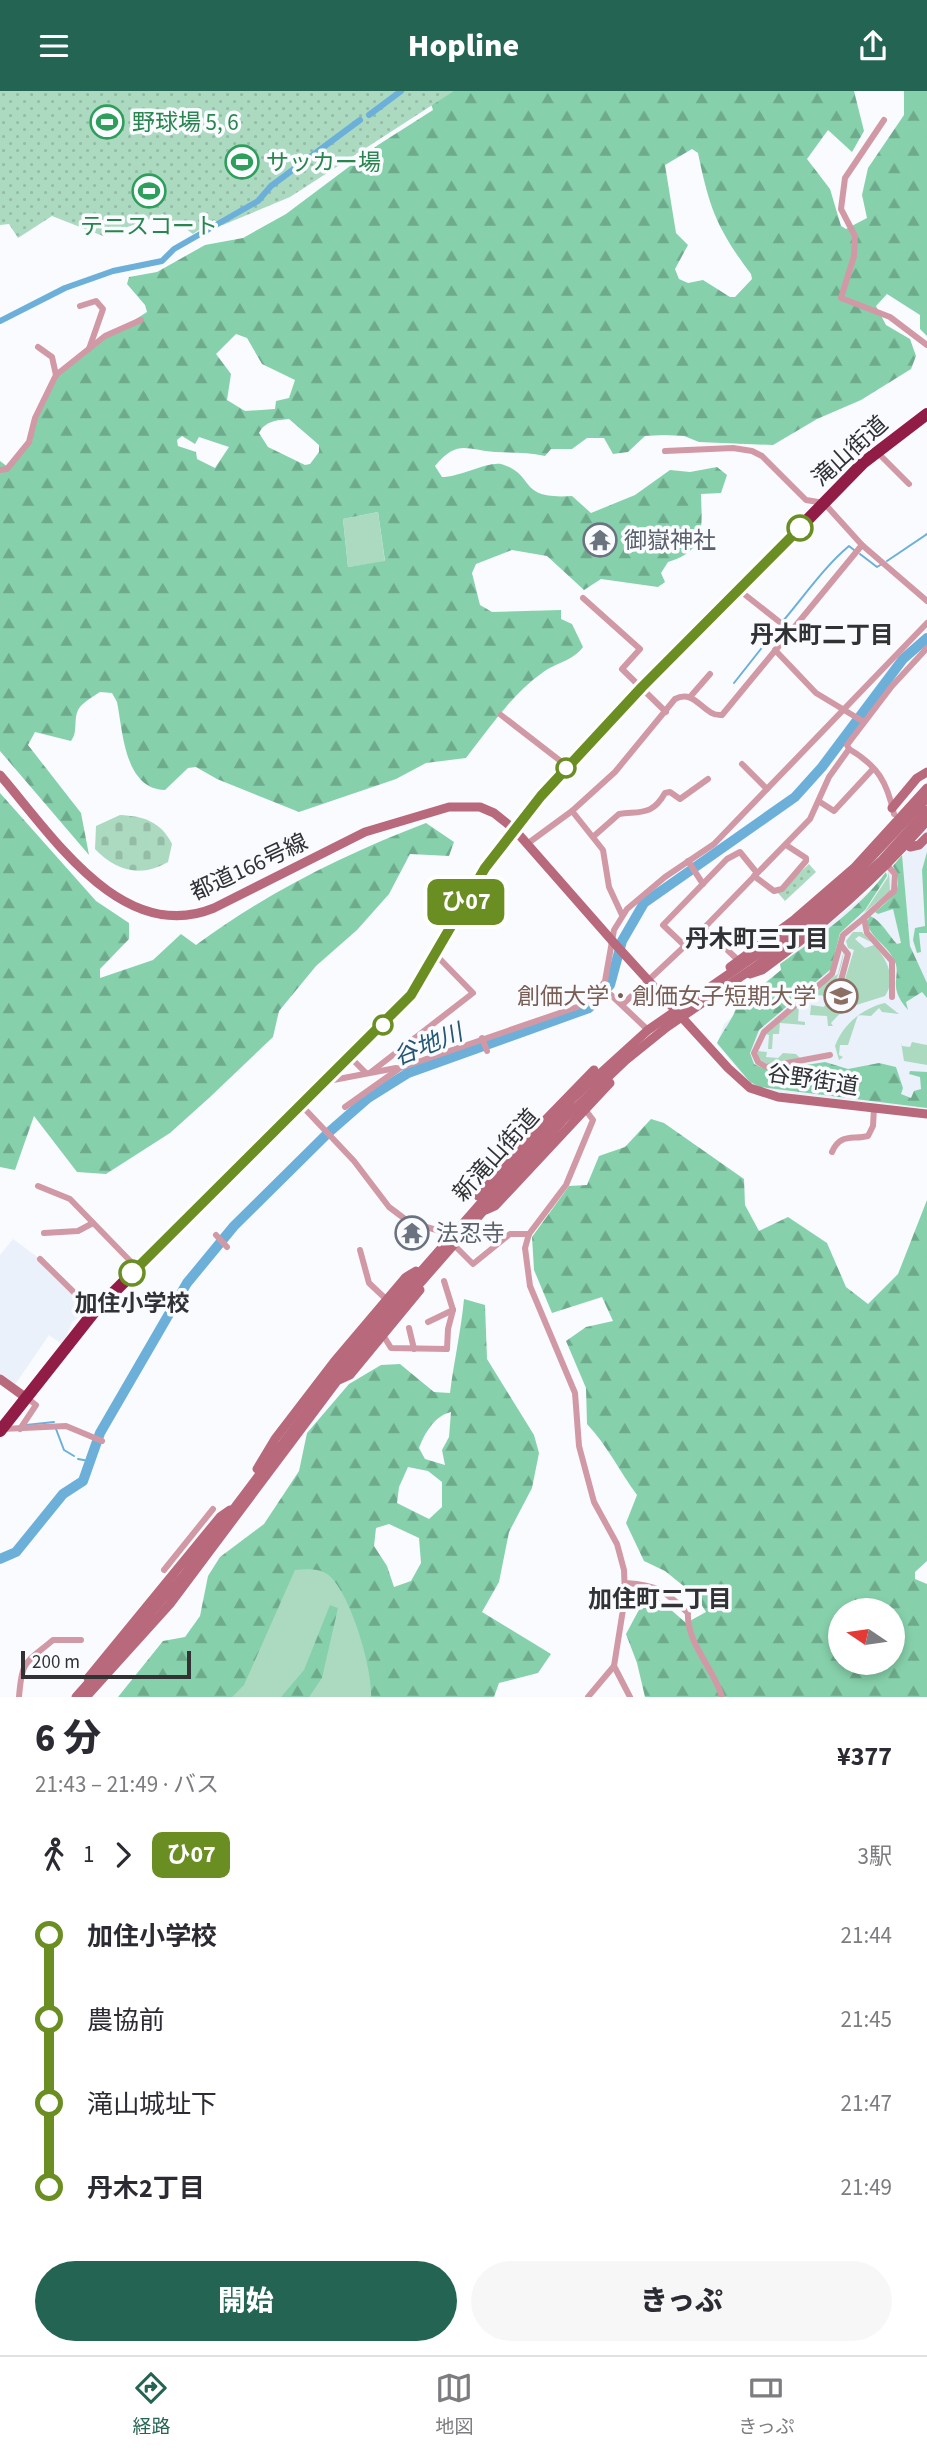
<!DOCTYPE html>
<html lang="ja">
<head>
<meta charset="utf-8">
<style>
  :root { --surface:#fff; --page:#f7f7f7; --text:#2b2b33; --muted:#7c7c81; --line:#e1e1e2; --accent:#246452 }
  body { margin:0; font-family:"Source Sans 3","Noto Sans JP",sans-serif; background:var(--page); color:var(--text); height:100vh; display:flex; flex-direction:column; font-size:26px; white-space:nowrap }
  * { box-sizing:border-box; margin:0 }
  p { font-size:23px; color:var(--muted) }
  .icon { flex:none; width:38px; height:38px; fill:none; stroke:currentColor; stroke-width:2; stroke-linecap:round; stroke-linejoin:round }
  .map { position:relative; height:1606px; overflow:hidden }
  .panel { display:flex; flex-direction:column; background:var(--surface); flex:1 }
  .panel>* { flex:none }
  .badge { padding:0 14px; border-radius:10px; font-size:24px; line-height:46px }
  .needle { width:46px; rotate:283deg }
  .controls { position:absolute; left:828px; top:1507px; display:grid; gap:14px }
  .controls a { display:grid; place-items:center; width:77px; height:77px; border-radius:50%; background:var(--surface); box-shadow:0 4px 10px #0003; font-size:35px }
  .scale { position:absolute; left:21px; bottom:18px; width:170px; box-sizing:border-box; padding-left:7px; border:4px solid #313233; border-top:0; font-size:19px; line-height:24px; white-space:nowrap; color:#313233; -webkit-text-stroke:5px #fafbfe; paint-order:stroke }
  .map>.badge { position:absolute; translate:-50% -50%; box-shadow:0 0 0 4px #fff }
  .legs { display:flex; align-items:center; gap:10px; height:77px; padding:0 35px; font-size:23px }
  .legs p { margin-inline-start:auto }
  .headline { display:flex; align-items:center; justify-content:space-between; height:119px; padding:0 35px }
  h1 { font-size:38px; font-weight:800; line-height:52px }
  .cta { display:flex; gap:14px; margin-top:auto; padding:14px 35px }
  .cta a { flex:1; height:80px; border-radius:42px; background:var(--accent); color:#fff; font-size:28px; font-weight:800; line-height:80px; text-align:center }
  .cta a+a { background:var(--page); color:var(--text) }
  ul { padding:0 35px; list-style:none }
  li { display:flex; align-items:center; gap:24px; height:84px; font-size:26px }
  li i { display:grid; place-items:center; width:10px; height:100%; margin:0 9px; background:currentColor }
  li i::after { content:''; width:18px; height:18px; margin:-9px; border:5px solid; border-radius:50%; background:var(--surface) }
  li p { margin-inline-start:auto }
  li:first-child i { background:linear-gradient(#0000 50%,currentColor 0) }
  li:last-child i { background:linear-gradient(currentColor 50%,#0000 0) }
  header { display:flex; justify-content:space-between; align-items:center; height:91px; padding:0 35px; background:var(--accent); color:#fff; font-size:32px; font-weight:800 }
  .menu { display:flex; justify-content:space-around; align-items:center; height:98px; border-top:2px solid var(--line); background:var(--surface); font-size:19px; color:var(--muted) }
  .menu a { display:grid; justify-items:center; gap:4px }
  .menu .selected { color:var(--accent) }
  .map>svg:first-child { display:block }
  .built { fill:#ebf1fa }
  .grass { fill:#abdac1 }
  .forest { fill:url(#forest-firs); fill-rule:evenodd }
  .cemetery { fill:url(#cemetery-stones) }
  .park { fill:url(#park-dots) }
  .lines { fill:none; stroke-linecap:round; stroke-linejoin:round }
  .stream { stroke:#6cb0da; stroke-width:2 }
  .canal { stroke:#6cb0da; stroke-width:6 }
  .river { stroke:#6cb0da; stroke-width:10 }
  .street { stroke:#d199a5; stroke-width:6 }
  .secondary { stroke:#b8697c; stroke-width:9 }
  .highway { stroke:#911d47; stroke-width:12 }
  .line-1-casing { stroke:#fff; stroke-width:16 }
  .line-1 { stroke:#6b8e23; stroke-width:10 }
  .stop-1-dot { fill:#fff; stroke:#6b8e23; stroke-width:3.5 }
  .labels { text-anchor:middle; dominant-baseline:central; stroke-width:7; stroke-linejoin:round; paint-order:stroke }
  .leisure-label { font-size:23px; fill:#27864d; stroke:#fafbfe; text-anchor:start }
  .street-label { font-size:23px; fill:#313233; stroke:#fafbfe }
  .worship-label { font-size:23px; fill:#5b616d; stroke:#fafbfe; text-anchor:start }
  .education-label { font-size:23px; fill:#785e54; stroke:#fafbfe; text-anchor:end }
  .stop-label { font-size:23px; font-weight:bold; fill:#313233; stroke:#fafbfe }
  .neighbourhood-label { font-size:24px; font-weight:bold; fill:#313233; stroke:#fafbfe }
  .water-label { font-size:24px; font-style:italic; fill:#235775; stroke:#fafbfe }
</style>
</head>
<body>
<header><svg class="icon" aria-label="menu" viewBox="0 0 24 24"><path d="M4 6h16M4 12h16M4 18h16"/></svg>Hopline<svg class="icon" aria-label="share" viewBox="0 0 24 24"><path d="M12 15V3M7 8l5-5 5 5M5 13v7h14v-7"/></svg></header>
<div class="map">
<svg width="927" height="1606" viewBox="0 0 927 1606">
  <defs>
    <pattern id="forest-firs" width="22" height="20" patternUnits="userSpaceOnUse" patternTransform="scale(1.75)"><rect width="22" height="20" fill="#86d1ab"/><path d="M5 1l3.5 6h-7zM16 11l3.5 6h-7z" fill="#6eaa8c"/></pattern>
    <pattern id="cemetery-stones" width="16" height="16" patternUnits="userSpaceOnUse" patternTransform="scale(1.75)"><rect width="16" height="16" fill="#abdac1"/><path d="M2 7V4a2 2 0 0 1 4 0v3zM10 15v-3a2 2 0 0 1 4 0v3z" fill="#94bca6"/></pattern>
    <pattern id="park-dots" width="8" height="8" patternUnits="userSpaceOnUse" patternTransform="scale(1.75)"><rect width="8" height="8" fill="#abdac1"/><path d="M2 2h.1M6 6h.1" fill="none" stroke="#94bca6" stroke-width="1.8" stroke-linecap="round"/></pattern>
  </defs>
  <rect width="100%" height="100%" fill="#fafbfe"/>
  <g class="built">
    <path d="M927,738V1018L778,1001L749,992L717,953L724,933L788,878L786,869L873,797Z"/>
    <path d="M13,1148L40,1168L91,1217L72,1231L63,1254L49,1244L14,1295L0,1286V1164Z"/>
  </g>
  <g class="grass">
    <path d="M378,421L385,471L348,476L343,428Z"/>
    <path d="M889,780L890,800L864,822L888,786Z"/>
    <path d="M853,841H862L871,851L859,845L855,848L865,857L874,854C887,868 897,888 885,905L850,916L828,908L833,902L841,901L854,859L848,857L846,850Z"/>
    <path d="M844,859C842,876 837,892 826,905L809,903L838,883Z"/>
    <path d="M805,907L817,908H807L799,915L798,930L805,931V934L780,932L779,943H773L772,958H768L769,944L765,943Z"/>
    <path d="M827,910L839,911L846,916L831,932L833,935H828L827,925L810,924L811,914L824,916Z"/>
    <path d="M885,912L899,923L882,921L879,917L871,925L858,924L848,954H840L839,964L843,966L839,969L835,955C843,933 863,917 885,912Z"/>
    <path d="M901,951L902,955L910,956L912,951L927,954V974L904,970Z"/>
    <path d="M757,960L767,961L766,966L778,967L783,962L796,963L801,968L767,973L759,968Z"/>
    <path d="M330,1457L393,1606H219L287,1476Z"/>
  </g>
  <g class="forest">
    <path d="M427,0H854L864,40L852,61L828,39L807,68L830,98L841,135L846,138L867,127L862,104L868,77L904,24V0H927V245L920,238V224L887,203L876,215L886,234L910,248L916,265L911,278L861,309L817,328L773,354L699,351L684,345L664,344L645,345L628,361L613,363L604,347H587L572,358H551L545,365C528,361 512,362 495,361C466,359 458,348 435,375L442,386C459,386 489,370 501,373C537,384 516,409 572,405L591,422L635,404L670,379L690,381L717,376L727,384L721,402L701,403C702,438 706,460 668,471L661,482L665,491L658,496L601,488L584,499L547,465L512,459L476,473L472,482L480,514L492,521L561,519V528L572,533L583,556C573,570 555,572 542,582C511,604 489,638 466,667L426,672L396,688L299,721L217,688L196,676L188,677L165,699C124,698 123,640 117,611L112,602L100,601C94,605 85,610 80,616C72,626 79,640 71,650L35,641L28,654L81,722L89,764L0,660V370L8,376L29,354L37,328L56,287L106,247L147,221L145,214L127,193L129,186L157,181L205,154L243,147L286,123L378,54L433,19ZM692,58L698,62C709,116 717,138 751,183L752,188L735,206H730L703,189L688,192L679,188L675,178L688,154L676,142L665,74ZM236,243L247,247L262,273L295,289L289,307L276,310L275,318L245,320L227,309L231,283L216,263ZM289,328L319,354V361L310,373L305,374L268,356L259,342C265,330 277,329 289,328ZM182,345L195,353L199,346L229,356L215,377L197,368L196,361L178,355L177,349ZM378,421L385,470L348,476L343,428Z"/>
    <path d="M0,702L96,810L129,832V848L100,878V887L153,869L181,843L196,854C266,802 345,763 426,732L454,751L449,765L410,763L389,803L357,839L316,875L279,920L273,946L209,1007L170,1042L106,1083L77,1081L34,1025L15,1079L0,1076Z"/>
    <path d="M927,761V842H919L921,861L917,862L913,849L915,837L925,835L922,779Z"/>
    <path d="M902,764L910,855L927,892V907L922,901L906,911L908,919C885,893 904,885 893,867C886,853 869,846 867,830L870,825C881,829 889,845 897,853L901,852L893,818L878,823L875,821C892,807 906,797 893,775Z"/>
    <path d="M886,781L887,785L865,819L840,842L831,878L759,939L750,962L754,973L769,980L825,971L848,978L879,972L896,976L903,997L901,1003L911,1007L914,1000L921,998L920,986L909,983L910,980L927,981V1017L760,996L750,991L717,952C722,941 735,925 736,916L781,879L780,873C818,846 859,818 886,781Z"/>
    <path d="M651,1028L664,1032L744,1088L745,1114L759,1140L788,1126L827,1152L846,1196L868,1213L898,1183L927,1109V1470L915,1481V1488L927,1493V1606H645L637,1572L626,1543L642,1513L654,1504L686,1532L706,1521L696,1505L665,1480L644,1470L626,1432L637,1404C620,1381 607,1354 587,1333L586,1297L566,1250L586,1236L613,1230L602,1206L552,1222L534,1179L532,1146L569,1095L587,1094L599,1065L625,1056ZM840,1519H892V1572H840Z"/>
    <path d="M464,1208L485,1214L487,1268L534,1344L539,1362L532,1397L509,1441L499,1491L482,1521L551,1563L538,1582L499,1592L494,1606H371C373,1579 350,1499 327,1483C318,1477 306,1478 295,1479L244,1594L232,1606H118L163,1550L185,1546L200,1525L208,1485L220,1466L264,1433L299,1380L307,1342L349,1293L381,1274L400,1273L434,1301L450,1302C454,1270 461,1240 464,1208ZM451,1321L449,1346L442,1359L445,1374L425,1368L419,1357C425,1342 434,1325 451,1321ZM408,1376L428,1380L442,1391V1416L429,1428L397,1412L399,1396ZM389,1433L419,1447L421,1472L411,1490L394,1496L387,1475L374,1455L376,1437Z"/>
    <path d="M330,1514L338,1517L322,1587L309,1606H281L304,1579Z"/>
  </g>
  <path class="cemetery" d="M120,724C144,725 161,731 172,753L168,771C141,787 116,780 95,758L96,735Z"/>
  <g class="park">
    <path d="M0,0H454L290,106L223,134L214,129L193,143L182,135L171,134L163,123L103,145L52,125L18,147L9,133L0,134Z"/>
    <path d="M809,773L816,781L785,810L778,802Z"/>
  </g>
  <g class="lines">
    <g class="stream">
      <path d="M860,463L877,476L882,473"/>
      <path d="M887,470L927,443"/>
      <path d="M783,530C805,504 824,476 849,455L854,459"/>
      <path d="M734,592L779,535"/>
      <path d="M26,1334L54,1331"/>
      <path d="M56,1338L64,1359L74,1365"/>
      <path d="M78,1368L89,1370"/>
    </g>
    <g class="canal">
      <path d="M369,24L401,0"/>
      <path d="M0,230L65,197L113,180L162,170L174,158L258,110L271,95L360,29"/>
    </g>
    <path class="river" d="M0,1468L16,1461L63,1403L83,1390L100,1342L187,1192L234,1135L328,1042L368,1007L408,982L589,917L610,894L622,850L644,812L795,706L822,676L903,568L927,547"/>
    <g class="street">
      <path d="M884,29L845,87L841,118L855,145L854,165L841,207L890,226L927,254"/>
      <path d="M80,215L96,210L103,218L89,258"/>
      <path d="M38,256L52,266L56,284"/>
      <path d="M665,360L733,357L752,360L762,365L806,409L824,412L862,454L927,510"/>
      <path d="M877,361L909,393"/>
      <path d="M0,379L7,378L29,351L35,327L56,284L105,245L141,229"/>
      <path d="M739,499L791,540"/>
      <path d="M583,507L640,558L622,578L666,621"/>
      <path d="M775,559L816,602L864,631"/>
      <path d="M690,606L710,583"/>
      <path d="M501,624L567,675"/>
      <path d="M849,658C878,675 887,691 894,723"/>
      <path d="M742,673L767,698"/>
      <path d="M820,711L834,720L872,679"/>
      <path d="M572,720L603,759L609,796L622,824"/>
      <path d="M594,745L619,723C641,720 652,725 665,702L670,701L680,708L708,688"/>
      <path d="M527,753L572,720L615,681L675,608C696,597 703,626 722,624L862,454"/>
      <path d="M688,770L703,793"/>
      <path d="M754,785L774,800L782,798L806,770V767L786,754"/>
      <path d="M864,827L894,800L895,783L887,774"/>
      <path d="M704,837L738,869"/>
      <path d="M685,855L663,834L727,768L740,761L757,782"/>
      <path d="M839,897L848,863L841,854"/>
      <path d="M611,904L648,939"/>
      <path d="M622,914L704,837L810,728L829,686L849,658L847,654L892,595L927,557"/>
      <path d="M482,947L487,960"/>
      <path d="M830,964L766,976L758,971L754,962L764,941L832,883L843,844L864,827L867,842L892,870V906"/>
      <path d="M351,967L366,982"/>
      <path d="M371,981L473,902L436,864"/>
      <path d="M328,990L396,977"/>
      <path d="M302,1015L354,1070L389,1116L409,1131L440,1140L473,1173L510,1143H529"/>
      <path d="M345,1016L400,977L577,916L594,906L605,890L614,839L627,818L665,786L714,753L927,532"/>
      <path d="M584,1017L593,1029L566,1094L529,1143L525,1157L530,1195L575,1302L579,1355L594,1411L617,1453L624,1479L625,1506L614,1575L588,1606"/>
      <path d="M509,1034L525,1050"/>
      <path d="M832,1061C840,1042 852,1049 868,1045L873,1035L874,1017"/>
      <path d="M38,1095L70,1108L137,1177"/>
      <path d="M44,1142L78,1140L93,1132"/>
      <path d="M216,1144L227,1156"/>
      <path d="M360,1159L369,1192L387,1209"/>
      <path d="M40,1168L94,1221"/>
      <path d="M428,1231L453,1219L444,1190"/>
      <path d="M409,1237L414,1258"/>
      <path d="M383,1244L391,1257L447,1258L448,1238L453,1219"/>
      <path d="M2,1338L66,1335L102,1350"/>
      <path d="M20,1338L36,1314L27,1307"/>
      <path d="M164,1479L213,1418"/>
      <path d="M626,1492C658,1494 665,1500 688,1522C686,1551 714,1578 722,1606"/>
      <path d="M614,1575L630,1606"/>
      <path d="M19,1606C22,1568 25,1573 53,1549H81"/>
    </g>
    <g class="secondary">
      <path d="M0,684C52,744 122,855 214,817L365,741L449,716H480L494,722L514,738L615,853L728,977L750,997L778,1006L927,1023"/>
      <path d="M892,717L917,687L927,681"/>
      <path d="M910,756L919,754L927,746"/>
      <path d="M730,876L795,828L854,777L927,697"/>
      <path d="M750,883L762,879C823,835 878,786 927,730"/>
      <path d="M478,1105L525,1050L594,979"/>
      <path d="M486,1119L495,1115L610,992"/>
      <path d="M0,1288L25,1306"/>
      <path d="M339,1289L350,1284L420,1199"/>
      <path d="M257,1378L275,1348L334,1271L406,1186L416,1180"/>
      <path d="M88,1587L220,1426L230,1419"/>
      <path d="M76,1606L184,1484L359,1251L572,1008L648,939L781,847L840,800L927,707"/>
      <path d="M86,1606L170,1513L352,1270L563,1029L626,969L667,936L755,876L823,824L882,769L927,719"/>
    </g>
    <path class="highway" d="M0,1340L94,1221L411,904L485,777L567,675L863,372L927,323"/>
  </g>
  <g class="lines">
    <defs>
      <path id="line-1" d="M132,1182L411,904L485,777L541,705L642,596L800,437"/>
    </defs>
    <use href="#line-1" class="line-1-casing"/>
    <use href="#line-1" class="line-1"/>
  </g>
  <defs>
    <symbol id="stadium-ring" viewBox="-11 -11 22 22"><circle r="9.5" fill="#fafbfe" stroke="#2e9e5b" stroke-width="1.5"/><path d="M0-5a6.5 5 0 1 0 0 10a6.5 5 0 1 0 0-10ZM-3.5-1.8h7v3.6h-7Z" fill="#2e9e5b"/></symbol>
    <symbol id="temple-ring" viewBox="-11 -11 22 22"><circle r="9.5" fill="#fafbfe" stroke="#6b7280" stroke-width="1.5"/><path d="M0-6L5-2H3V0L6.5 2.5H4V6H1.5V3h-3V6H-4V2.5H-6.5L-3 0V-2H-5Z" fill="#6b7280"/></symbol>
    <symbol id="university-ring" viewBox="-11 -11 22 22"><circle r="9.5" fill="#fafbfe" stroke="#8d6e63" stroke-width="1.5"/><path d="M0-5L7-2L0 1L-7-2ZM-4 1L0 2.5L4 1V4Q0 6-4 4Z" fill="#8d6e63"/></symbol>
  </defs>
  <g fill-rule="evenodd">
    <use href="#stadium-ring" x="88" y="12" width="38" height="38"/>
    <use href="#stadium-ring" x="223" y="52" width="38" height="38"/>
    <use href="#stadium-ring" x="130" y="81" width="38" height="38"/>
    <use href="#temple-ring" x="581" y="430" width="38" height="38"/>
    <use href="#university-ring" x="822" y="886" width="38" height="38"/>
    <use href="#temple-ring" x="393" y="1123" width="38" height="38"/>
  </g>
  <g class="stop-1-dot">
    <circle cx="800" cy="437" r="12"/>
    <circle cx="566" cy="677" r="9"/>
    <circle cx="383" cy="934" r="9"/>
    <circle cx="132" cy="1182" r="12"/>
  </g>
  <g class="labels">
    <g class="leisure-label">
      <text x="132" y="31">野球場 5, 6</text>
      <text x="266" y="71">サッカー場</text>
      <text x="149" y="135" text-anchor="middle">テニスコート</text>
    </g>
    <g class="street-label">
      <text transform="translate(850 360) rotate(-42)">滝山街道</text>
      <text transform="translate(249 776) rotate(-25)">都道166号線</text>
      <text transform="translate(813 989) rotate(9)">谷野街道</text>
      <text transform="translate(496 1064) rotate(-48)">新滝山街道</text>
    </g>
    <g class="worship-label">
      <text x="624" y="449">御嶽神社</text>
      <text x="436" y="1142">法忍寺</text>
    </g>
    <g class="education-label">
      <text x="816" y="905">創価大学・創価女子短期大学</text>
    </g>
    <g class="stop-label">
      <text x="132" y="1212">加住小学校</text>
    </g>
    <g class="neighbourhood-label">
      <text x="822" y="544">丹木町二丁目</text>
      <text x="757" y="848">丹木町三丁目</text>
      <text x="660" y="1508">加住町二丁目</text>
    </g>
    <g class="water-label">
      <text transform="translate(428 954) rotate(-22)">谷地川</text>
    </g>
  </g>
</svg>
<div class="controls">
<a><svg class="needle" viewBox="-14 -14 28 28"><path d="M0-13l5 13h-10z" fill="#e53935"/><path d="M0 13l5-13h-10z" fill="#7c7c81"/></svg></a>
</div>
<div class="scale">200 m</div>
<b class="badge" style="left:466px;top:811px;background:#6b8e23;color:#fff">ひ07</b>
</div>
<section class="panel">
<div class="headline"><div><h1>6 分</h1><p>21:43 – 21:49 · バス</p></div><b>¥377</b></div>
<div class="legs"><svg class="icon" aria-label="walk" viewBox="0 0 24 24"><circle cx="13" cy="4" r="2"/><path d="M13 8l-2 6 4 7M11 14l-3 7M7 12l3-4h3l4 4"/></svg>1<svg class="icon" aria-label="forward" viewBox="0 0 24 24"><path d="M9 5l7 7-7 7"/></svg><b class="badge" style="background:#6b8e23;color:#fff">ひ07</b><p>3駅</p></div>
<ul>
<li><i style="color:#6b8e23"></i><b>加住小学校</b><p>21:44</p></li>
<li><i style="color:#6b8e23"></i><span>農協前</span><p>21:45</p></li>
<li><i style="color:#6b8e23"></i><span>滝山城址下</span><p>21:47</p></li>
<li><i style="color:#6b8e23"></i><b>丹木2丁目</b><p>21:49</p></li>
</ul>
<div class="cta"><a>開始</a><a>きっぷ</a></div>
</section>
<nav class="menu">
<a class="selected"><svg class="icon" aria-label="directions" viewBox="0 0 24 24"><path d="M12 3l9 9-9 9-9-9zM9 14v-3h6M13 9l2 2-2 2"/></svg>経路</a>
<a><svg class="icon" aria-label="map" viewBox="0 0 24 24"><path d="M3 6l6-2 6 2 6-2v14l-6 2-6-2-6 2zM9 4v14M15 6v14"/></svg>地図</a>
<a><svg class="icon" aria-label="tickets" viewBox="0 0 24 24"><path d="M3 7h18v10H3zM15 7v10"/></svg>きっぷ</a>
</nav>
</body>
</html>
